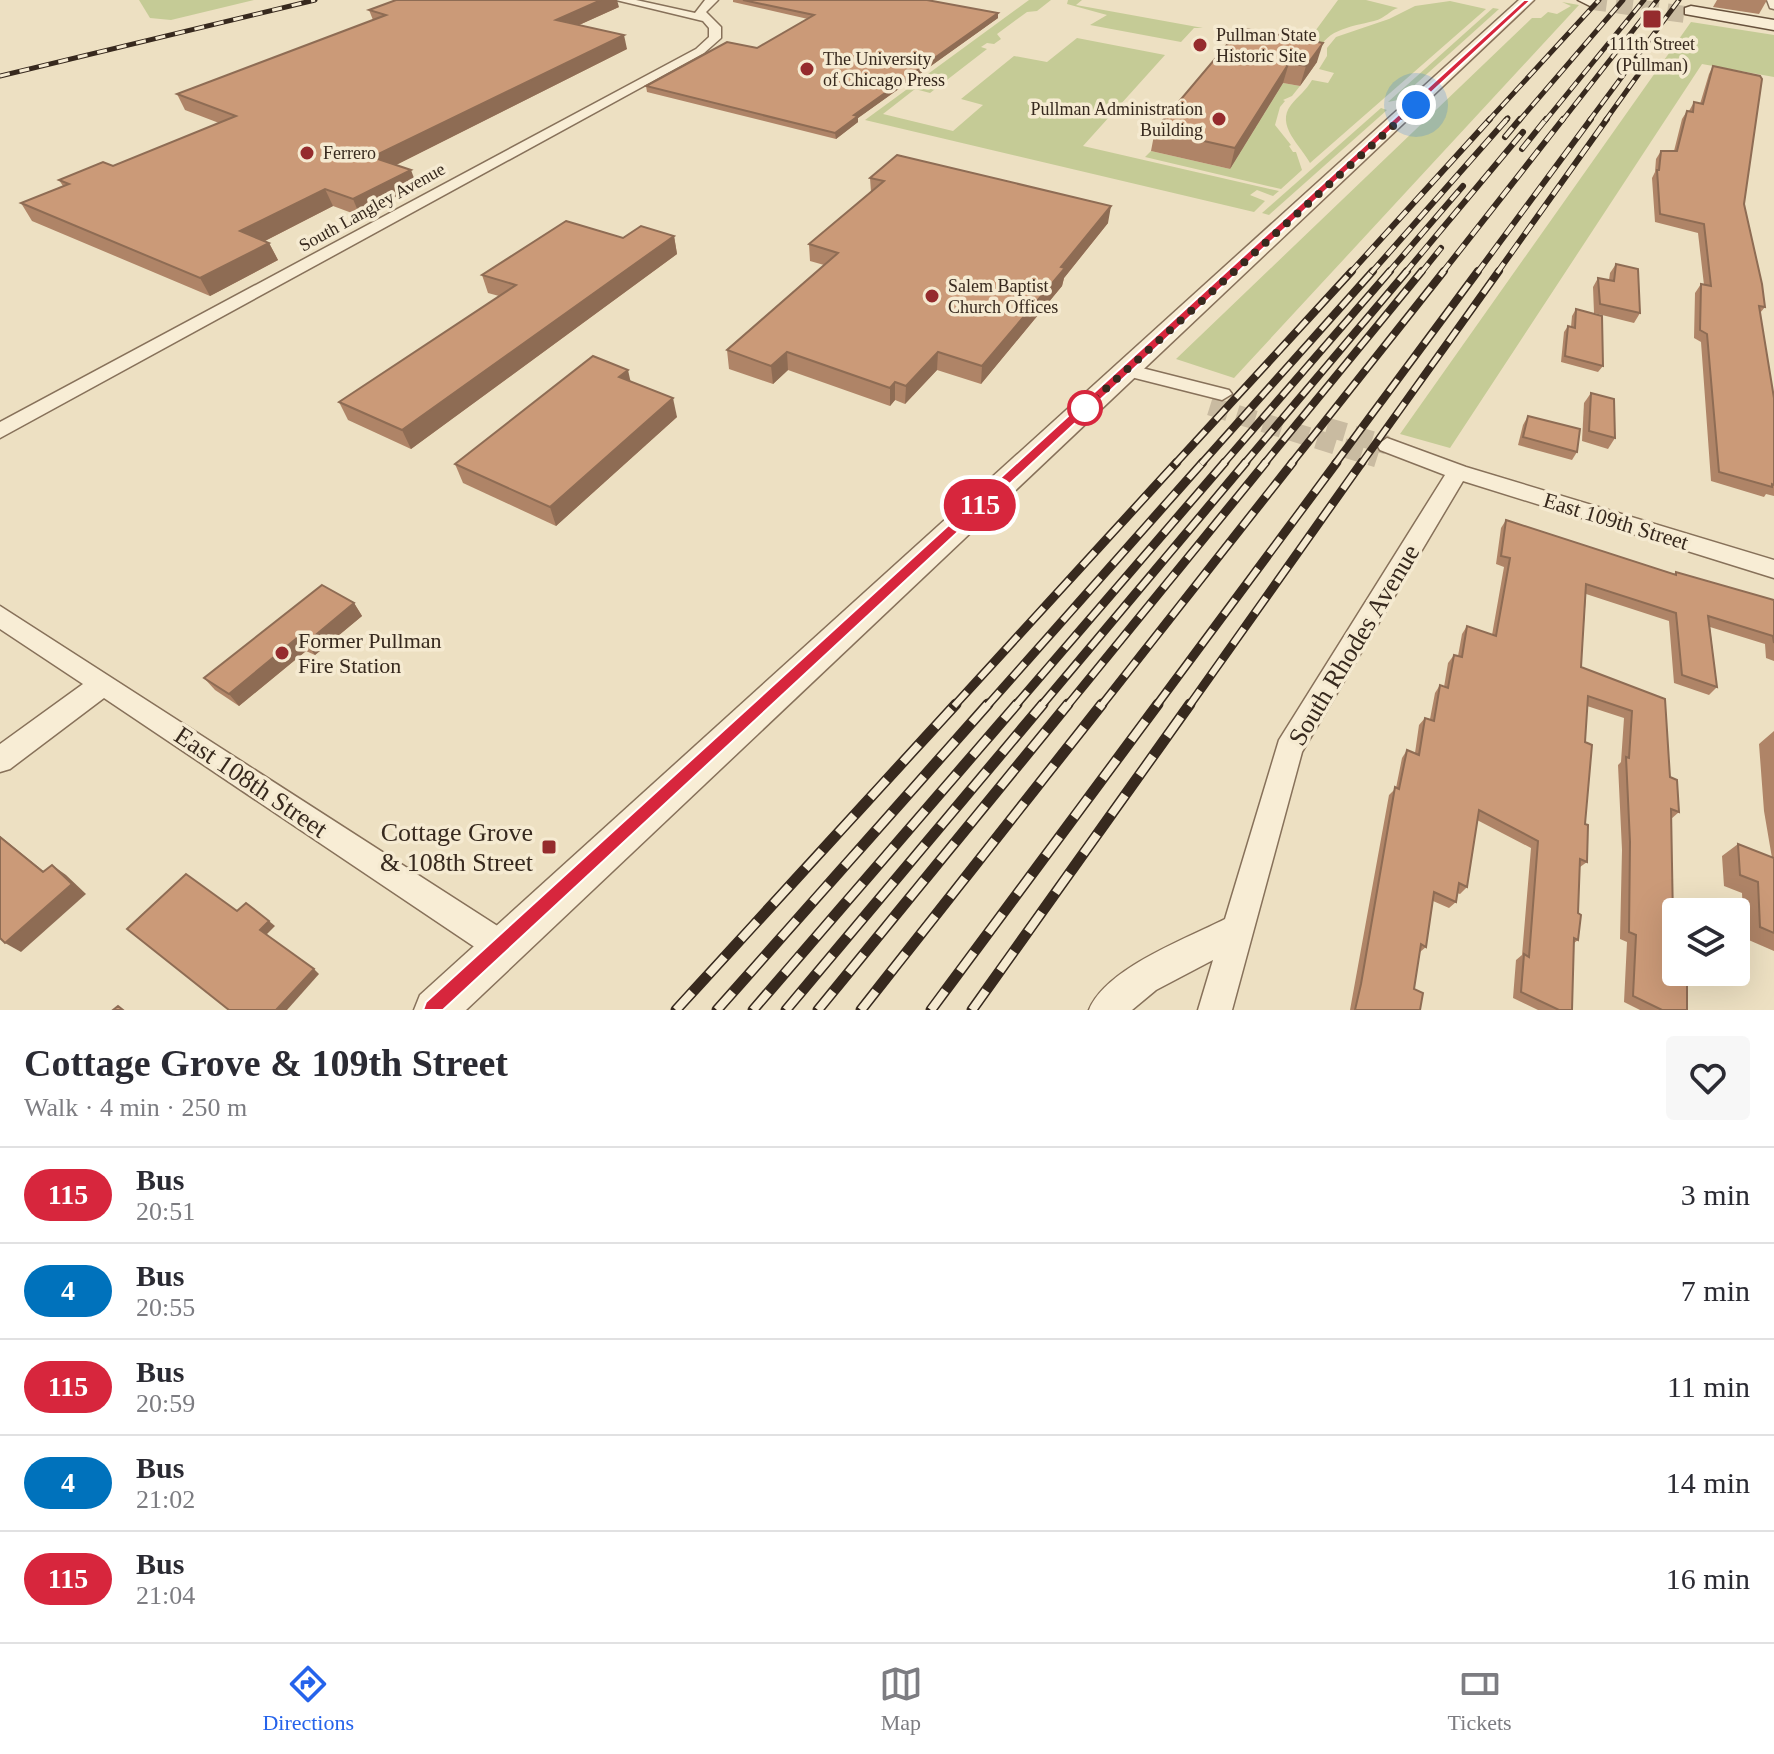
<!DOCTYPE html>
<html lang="en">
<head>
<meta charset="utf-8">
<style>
  :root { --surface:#fff; --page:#f7f7f7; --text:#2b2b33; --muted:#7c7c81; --line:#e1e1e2; --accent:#2563eb }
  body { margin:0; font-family:"Times New Roman",serif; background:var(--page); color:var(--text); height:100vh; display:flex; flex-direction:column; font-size:30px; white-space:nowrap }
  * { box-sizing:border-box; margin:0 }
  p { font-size:26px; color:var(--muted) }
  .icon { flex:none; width:44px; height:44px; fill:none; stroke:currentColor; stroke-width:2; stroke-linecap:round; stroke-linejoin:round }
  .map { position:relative; height:1010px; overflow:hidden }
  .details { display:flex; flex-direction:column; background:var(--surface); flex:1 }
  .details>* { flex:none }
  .badge { padding:0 16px; border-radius:26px; font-size:28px; line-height:52px }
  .controls { position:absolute; left:1662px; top:898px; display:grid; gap:16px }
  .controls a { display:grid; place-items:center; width:88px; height:88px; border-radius:8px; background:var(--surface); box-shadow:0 8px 32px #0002; font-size:40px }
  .you { position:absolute; width:40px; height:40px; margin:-20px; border:6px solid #fff; border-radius:50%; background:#1a73e8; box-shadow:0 0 0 12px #1a73e833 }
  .map>.badge { position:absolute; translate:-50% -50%; box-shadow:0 0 0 4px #fff }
  .round { display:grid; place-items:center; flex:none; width:84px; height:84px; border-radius:8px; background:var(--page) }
  .headline { display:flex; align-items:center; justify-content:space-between; height:136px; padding:0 24px }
  h1 { font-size:38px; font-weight:700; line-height:60px }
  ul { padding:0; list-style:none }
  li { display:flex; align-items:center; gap:24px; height:96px; padding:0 24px; border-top:2px solid var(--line) }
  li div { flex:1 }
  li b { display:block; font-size:30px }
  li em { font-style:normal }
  li .badge { min-width:88px; font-weight:700; text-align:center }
  .tabs { display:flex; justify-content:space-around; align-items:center; height:112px; border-top:2px solid var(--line); background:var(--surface); font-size:22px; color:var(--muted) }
  .tabs a { display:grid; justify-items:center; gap:4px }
  .tabs .active { color:var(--accent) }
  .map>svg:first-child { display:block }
  .green { fill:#c5cb96 }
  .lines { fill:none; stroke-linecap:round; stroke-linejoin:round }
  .minor-tunnel { stroke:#c9bba1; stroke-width:19; stroke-dasharray:19 9; stroke-linecap:butt }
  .secondary-tunnel { stroke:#c9bba1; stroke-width:17; stroke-dasharray:17 9; stroke-linecap:butt }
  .minor-casing { stroke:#87715a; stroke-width:3 }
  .tertiary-casing { stroke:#87715a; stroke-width:3 }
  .secondary-casing { stroke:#68523d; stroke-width:3 }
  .minor { fill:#f8edd5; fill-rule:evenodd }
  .tertiary { fill:#f8edd5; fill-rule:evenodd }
  .secondary { fill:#f8edd5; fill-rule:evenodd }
  .rail-far4-casing { stroke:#37291e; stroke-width:5 }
  .rail-far3-casing { stroke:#37291e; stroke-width:6 }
  .rail-far2-casing { stroke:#37291e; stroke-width:8 }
  .rail-far1-casing { stroke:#37291e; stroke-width:9 }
  .rail-casing { stroke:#37291e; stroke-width:11 }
  .rail-far4 { stroke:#f5ead1; stroke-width:3; stroke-dasharray:10; stroke-linecap:butt }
  .rail-far3 { stroke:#f5ead1; stroke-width:4; stroke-dasharray:12; stroke-linecap:butt }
  .rail-far2 { stroke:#f5ead1; stroke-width:5; stroke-dasharray:15; stroke-linecap:butt }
  .rail-far1 { stroke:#f5ead1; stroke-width:6; stroke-dasharray:19; stroke-linecap:butt }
  .rail { stroke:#f5ead1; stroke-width:8; stroke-dasharray:24; stroke-linecap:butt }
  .wall { fill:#af8467 }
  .shaded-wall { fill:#8e6c54 }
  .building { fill:#cb9a78; stroke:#8e6c54; stroke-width:2 }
  .line { fill:#d7263d; stroke:#fff; stroke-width:2 }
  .walk { stroke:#37291e; stroke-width:8; stroke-dasharray:0 14.4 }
  .poi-dot { fill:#952b2d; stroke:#f5ead1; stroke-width:3 }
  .stop-dot { fill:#fff; stroke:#d7263d; stroke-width:4 }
  .labels { text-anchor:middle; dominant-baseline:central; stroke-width:7; stroke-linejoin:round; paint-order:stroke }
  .far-poi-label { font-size:18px; fill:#37291e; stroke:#f5ead1; text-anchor:start }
  .far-street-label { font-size:18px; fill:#37291e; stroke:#f5ead1 }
  .street-label { font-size:22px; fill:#37291e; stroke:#f5ead1 }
  .poi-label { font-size:22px; fill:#37291e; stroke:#f5ead1; text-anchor:start }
  .near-street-label { font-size:26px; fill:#37291e; stroke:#f5ead1 }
  .near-poi-label { font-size:26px; fill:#37291e; stroke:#f5ead1; text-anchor:end }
</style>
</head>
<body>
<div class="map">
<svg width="1774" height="1010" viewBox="0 0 1774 1010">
  <rect width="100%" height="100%" fill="#ede0c2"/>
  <g class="green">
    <path d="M139,0H254L171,20L150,18Z"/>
    <path d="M1029,0H1051L1037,11L1027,12L997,34L1001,39L994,44L987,43L981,47L987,49L930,93L915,89L883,114L953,131L983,105L961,99L1014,56L1047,62L1077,38L1165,55L1083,146L1279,191L1273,196L1257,190L1250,195L1265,201L1254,212L865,120Z"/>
    <path d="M1082,0L1076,5L1203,28H1194L1181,42L1090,25L1107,15L1067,4L1068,0Z"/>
    <path d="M1338,0H1366L1398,8C1390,10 1386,18 1374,21C1350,27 1321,30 1318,57L1299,53Z"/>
    <path d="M1450,1L1486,9L1310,163C1301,146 1275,125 1291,105C1298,96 1306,91 1312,80L1328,83L1334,73L1319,69L1327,56V48L1336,37L1389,19L1415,6Z"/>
    <path d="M1562,2L1579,5L1234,378L1176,359L1532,18H1541L1548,12L1557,14L1571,6Z"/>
    <path d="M1493,8L1499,9L1398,100L1388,102Z"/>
    <path d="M1691,22L1774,35V77L1702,64L1450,448L1400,434Z"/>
    <path d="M1283,83L1300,86L1292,96L1283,100L1285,101L1280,107L1275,125L1291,145L1289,146L1293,152H1296L1302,170L1281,189L1145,157L1151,151L1230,169Z"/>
    <path d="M1381,108L1387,110L1269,215L1262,213Z"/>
  </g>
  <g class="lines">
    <g class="minor-tunnel">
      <path d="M1210,406L1377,458"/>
      <path d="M1327,427L1387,445"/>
    </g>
    <path class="secondary-tunnel" d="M1590,1L1688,15"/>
    <defs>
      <g id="minor">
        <path d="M616,0H636L695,13L705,0H718L706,12L721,27V38L704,53L0,438V422L696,49L709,37V28L703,21Z"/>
        <path d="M1767,0H1774V9L1770,8Z"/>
        <path d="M1126,364L1229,390L1232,394L1222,400L1119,374L1117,370Z"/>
        <path d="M1387,438L1466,467L1774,560V578L1463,481L1302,752L1232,1010H1198L1213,960L1156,990L1132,1010H1089C1106,968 1186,939 1225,919L1279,740L1445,475L1380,450L1377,445Z"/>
        <path d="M0,606L513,936L518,947L513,958L502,963L491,958L104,698L10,769L0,772V744L83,684L0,629Z"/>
      </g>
      <path id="tertiary" d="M1519,0H1534L466,1010H414L420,995Z"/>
      <g id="secondary">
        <path d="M1578,0H1597L1598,1L1590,6Z"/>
        <path d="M1691,6L1774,20V30L1685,14V8Z"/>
      </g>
    </defs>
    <use href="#minor" class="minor-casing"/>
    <use href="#tertiary" class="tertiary-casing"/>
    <use href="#secondary" class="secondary-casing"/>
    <use href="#minor" class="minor"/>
    <use href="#tertiary" class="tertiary"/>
    <use href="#secondary" class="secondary"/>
    <defs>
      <g id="rail-far4">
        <path d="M0,76L315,0"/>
        <path d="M1488,121L1599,0"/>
        <path d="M1505,121L1508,118"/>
        <path d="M1519,121L1623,0"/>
        <path d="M1545,121L1644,0"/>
        <path d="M1562,121L1657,0"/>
        <path d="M1589,121L1679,0"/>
        <path d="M1605,121L1643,68"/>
      </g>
      <g id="rail-far3">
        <path d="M1505,137L1520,119"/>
        <path d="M1522,149L1546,119"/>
        <path d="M1350,273L1490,119"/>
        <path d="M1371,273L1507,119"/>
        <path d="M1388,273L1463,186"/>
        <path d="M1405,273L1523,132"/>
        <path d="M1421,273L1441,248"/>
        <path d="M1442,273L1563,119"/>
        <path d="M1477,273L1591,119"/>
        <path d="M1497,273L1607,119"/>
      </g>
      <g id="rail-far2">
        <path d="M1175,464L1352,271"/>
        <path d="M1201,464L1373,271"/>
        <path d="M1223,464L1390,271"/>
        <path d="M1244,464L1407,271"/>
        <path d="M1264,464L1422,271"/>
        <path d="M1291,464L1444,271"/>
        <path d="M1335,464L1478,271"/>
        <path d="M1361,464L1499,271"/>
      </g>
      <g id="rail-far1">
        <path d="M954,706L1177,462"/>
        <path d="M987,706L1203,462"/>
        <path d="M1015,706L1225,462"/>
        <path d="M1041,706L1246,462"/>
        <path d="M1067,706L1266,462"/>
        <path d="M1101,706L1293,462"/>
        <path d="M1156,706L1337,462"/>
        <path d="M1189,706L1362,462"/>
      </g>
      <g id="rail">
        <path d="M676,1010L956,704"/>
        <path d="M717,1010L988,704"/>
        <path d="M753,1010L1017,704"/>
        <path d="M786,1010L1043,704"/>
        <path d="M818,1010L1068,704"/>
        <path d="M861,1010L1102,704"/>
        <path d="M931,1010L1158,704"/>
        <path d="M972,1010L1190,704"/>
      </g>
    </defs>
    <use href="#rail-far4" class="rail-far4-casing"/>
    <use href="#rail-far3" class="rail-far3-casing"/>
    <use href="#rail-far2" class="rail-far2-casing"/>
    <use href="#rail-far1" class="rail-far1-casing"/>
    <use href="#rail" class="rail-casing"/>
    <use href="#rail-far4" class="rail-far4"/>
    <use href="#rail-far3" class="rail-far3"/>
    <use href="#rail-far2" class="rail-far2"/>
    <use href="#rail-far1" class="rail-far1"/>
    <use href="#rail" class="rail"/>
  </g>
  <g class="wall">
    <path d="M733,0H927L998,13V18L858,118V122L836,139L647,92L646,86L757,48L808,19L733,2Z"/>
    <path d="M1717,0H1767L1759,14L1713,7Z"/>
    <path d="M619,7L579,25L627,49L396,165L417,186L360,216L333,206L265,241L269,243L278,260L210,296L32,221L21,203L63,186L59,180L113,166L219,123L185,110L177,94L373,20L369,10Z"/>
    <path d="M1241,28L1317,62L1300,86L1283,83L1230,169L1151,151L1155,130Z"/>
    <path d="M1713,66L1765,307L1760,313L1774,398V496L1766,494L1764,497L1711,481L1701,342L1694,338L1695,293L1701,284L1704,285L1698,233L1655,222L1652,178L1655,172L1656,159L1661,151H1674L1682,119L1687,111H1689L1694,102L1700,104L1709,74Z"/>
    <path d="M870,178L1108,223L1064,278L1062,286L981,384L937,370L905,404L895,400L890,406L788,370L773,384L729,369L727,350L824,265L810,261L809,244L871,192Z"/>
    <path d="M674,236L677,254L411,449L348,420L339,402L499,296L488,293L482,275L623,238Z"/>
    <path d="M1616,264L1640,313L1634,323L1594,313L1593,287L1598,278L1609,280L1610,273Z"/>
    <path d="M1576,309L1603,366L1598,372L1561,362L1564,332L1568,326L1571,327L1572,316Z"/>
    <path d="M631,382L677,417L556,526L463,483L455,464Z"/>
    <path d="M1591,393L1615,438L1608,449L1582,441L1584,403Z"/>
    <path d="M1528,416L1577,452L1572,460L1518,445L1523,425Z"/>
    <path d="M1506,520L1674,574L1676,572L1774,600V661L1766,658L1765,644L1710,627L1717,687L1709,695L1674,683L1669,621L1586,594L1581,667L1665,699L1670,777L1679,812L1671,819L1674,975L1687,1010H1640L1624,1002L1627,942L1620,939L1622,850L1618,765L1621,762L1624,718L1587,706L1585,742V824L1587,862L1580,867L1578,913V940L1574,943L1572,1010H1538L1513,998L1516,960L1522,955L1531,848L1477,820L1467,887L1460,894L1457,893L1456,902L1449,908L1433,901L1426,947L1420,952L1414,989L1420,1010H1350L1389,795L1396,788L1402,758L1407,750L1415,753L1419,725L1425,718L1430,719L1435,693L1440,685L1444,687L1448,663L1454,655L1458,656L1462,634L1467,626L1492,635L1504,567L1496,564L1501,528Z"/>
    <path d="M354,603L362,616L315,655L306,651L239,706L215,690L204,678Z"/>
    <path d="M1774,731V951L1744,938L1742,893L1724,886L1722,856L1738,844L1772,858L1764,811L1759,744Z"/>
  </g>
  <g class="shaded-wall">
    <path d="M601,0H617L619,7L559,34L556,20Z"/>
    <path d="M998,13V18L858,118V122L836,139L835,133L854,115Z"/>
    <path d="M624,35L627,49L378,174L372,157Z"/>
    <path d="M1323,43L1317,62L1300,86L1306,66Z"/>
    <path d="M1289,63L1283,83L1230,169L1235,148Z"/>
    <path d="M411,170L417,186L360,216L353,199Z"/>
    <path d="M325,189L333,206L249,249L240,231Z"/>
    <path d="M1111,206L1108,223L1064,278L1062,286L981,384L982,366Z"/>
    <path d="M674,236L677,254L411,449L402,430Z"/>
    <path d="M269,243L278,260L210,296L200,278Z"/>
    <path d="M787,352L788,370L773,384L771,366Z"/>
    <path d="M938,352L937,370L905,404L906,386Z"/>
    <path d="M628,370L632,388L619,377Z"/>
    <path d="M895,382V400L890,406V388Z"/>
    <path d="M673,398L677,417L556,526L550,507Z"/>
    <path d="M354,603L362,616L315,655L306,643Z"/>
    <path d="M297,638L306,651L239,706L229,694Z"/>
    <path d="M0,836L57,882L43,872L0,837Z"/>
    <path d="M52,865L66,875L86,894L21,952L5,943Z"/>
    <path d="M269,921L275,926L266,935L260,930Z"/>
    <path d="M314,969L319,974L287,1010H276Z"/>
  </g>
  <g class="building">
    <path d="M396,0H601L556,20L624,35L372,157L411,170L353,199L325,189L240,231L269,243L200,278L21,203L69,184L59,180L103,162L113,166L236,116L177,94L386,15L369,10Z"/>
    <path d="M743,0H927L998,13L854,115L858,116L835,133L646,86L727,42L757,48L814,15Z"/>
    <path d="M1241,28L1323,43L1306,66L1289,63L1235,148L1155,130Z"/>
    <path d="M1713,66L1760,76L1762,79L1744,204L1762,284L1765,307L1759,306L1774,398V485L1772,484V487L1719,472L1707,334L1700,330L1701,284L1711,286L1704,224L1660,214L1657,170H1659L1661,151H1677L1687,111L1693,112L1694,102L1703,104Z"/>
    <path d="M897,155L1111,206L1061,267L1065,268L982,366L938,352L906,386L895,382L890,388L787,352L771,366L727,350L838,253L809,244L884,181L870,178Z"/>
    <path d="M566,221L623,238L641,226L674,236L402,430L339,402L516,285L482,275Z"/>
    <path d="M1616,264L1638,269L1640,313L1600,304L1598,278L1614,281Z"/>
    <path d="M1576,309L1602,316L1603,366L1565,356L1568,326L1575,328Z"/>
    <path d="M593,356L628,370L619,377L673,398L550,507L455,464Z"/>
    <path d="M1591,393L1614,399L1615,438L1589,431Z"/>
    <path d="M1528,416L1580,429L1577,452L1523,437Z"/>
    <path d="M1506,520L1676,575V572L1774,600V643L1773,636L1708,616L1717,687L1682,675L1676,613L1586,584L1581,667L1665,699L1670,777L1677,780L1679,812L1671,809L1674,975L1687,981V1010H1662L1633,996L1636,935L1629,932L1630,842L1626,757L1629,758L1632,711L1588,696L1585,742L1592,745L1585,824L1588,825L1587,862L1580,859L1578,913L1581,915L1578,940L1574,938L1572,1010H1559L1521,992L1524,954L1529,957L1538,841L1479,810L1467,887L1459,883L1456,902L1434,892L1426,947L1421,944L1414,989L1423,993L1420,1010H1355L1361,984L1395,787L1399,789L1407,750L1419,755L1425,718L1434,721L1440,685L1448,688L1454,655L1462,657L1467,626L1496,636L1510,558L1501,556Z"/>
    <path d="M322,585L354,603L306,643L297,638L229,694L204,678Z"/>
    <path d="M0,837L43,872L52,865L72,884L5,943L0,938Z"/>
    <path d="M1738,844L1774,858V933L1760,927L1758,882L1740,875Z"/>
    <path d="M186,874L237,911L246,903L269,921L260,930L314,969L276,1010H229L127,929Z"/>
    <path d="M118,1006L123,1010H113Z"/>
  </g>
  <path class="line" d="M1524,0H1531L443,1010H423L426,1002Z"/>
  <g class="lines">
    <path class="walk" d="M1085,408L1416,105"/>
  </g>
  <g class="poi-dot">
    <rect x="1642" y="9" width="20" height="20" rx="4"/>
    <circle cx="1200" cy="45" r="8"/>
    <circle cx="807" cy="69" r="8"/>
    <circle cx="1219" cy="119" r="8"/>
    <circle cx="307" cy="153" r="8"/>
    <circle cx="932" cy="296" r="8"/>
    <circle cx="282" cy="653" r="8"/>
    <rect x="541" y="839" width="16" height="16" rx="4"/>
  </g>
  <circle class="stop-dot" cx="1085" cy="408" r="16"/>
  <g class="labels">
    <g class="far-poi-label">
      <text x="1216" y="35">Pullman State<tspan x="1216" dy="21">Historic Site</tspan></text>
      <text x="1652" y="44" text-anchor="middle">111th Street<tspan x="1652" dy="21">(Pullman)</tspan></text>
      <text x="823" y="59">The University<tspan x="823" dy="21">of Chicago Press</tspan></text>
      <text x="1203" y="109" text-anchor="end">Pullman Administration<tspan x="1203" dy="21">Building</tspan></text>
      <text x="323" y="153">Ferrero</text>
      <text x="948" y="286">Salem Baptist<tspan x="948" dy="21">Church Offices</tspan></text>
    </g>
    <g class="far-street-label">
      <text transform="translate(372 207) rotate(-29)">South Langley Avenue</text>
    </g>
    <g class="street-label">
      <text transform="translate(1616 521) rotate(17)">East 109th Street</text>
    </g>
    <g class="poi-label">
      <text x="298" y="640">Former Pullman<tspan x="298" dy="25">Fire Station</tspan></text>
    </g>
    <g class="near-street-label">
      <text transform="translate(1354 645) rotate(-59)">South Rhodes Avenue</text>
      <text transform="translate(251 782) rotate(34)">East 108th Street</text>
    </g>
    <g class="near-poi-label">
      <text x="533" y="832">Cottage Grove<tspan x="533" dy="30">&amp; 108th Street</tspan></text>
    </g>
  </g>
</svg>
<div class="controls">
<a><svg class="icon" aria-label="layers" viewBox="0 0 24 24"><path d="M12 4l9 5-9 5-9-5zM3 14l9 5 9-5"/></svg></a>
</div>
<div class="you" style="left:1416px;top:105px"></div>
<b class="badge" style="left:980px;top:505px;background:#d7263d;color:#fff">115</b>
</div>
<section class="details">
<div class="headline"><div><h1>Cottage Grove &amp; 109th Street</h1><p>Walk · 4 min · 250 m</p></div><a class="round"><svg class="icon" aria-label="heart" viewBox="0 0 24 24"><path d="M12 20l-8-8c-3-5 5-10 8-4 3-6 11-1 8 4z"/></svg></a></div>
<ul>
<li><span class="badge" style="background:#d7263d;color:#fff">115</span><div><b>Bus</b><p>20:51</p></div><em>3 min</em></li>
<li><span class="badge" style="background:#0072bc;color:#fff">4</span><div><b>Bus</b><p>20:55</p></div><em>7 min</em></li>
<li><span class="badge" style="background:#d7263d;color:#fff">115</span><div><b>Bus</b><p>20:59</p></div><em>11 min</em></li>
<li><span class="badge" style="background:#0072bc;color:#fff">4</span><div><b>Bus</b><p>21:02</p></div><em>14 min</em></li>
<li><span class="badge" style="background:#d7263d;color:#fff">115</span><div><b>Bus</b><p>21:04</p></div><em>16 min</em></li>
</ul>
</section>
<nav class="tabs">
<a class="active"><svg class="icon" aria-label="directions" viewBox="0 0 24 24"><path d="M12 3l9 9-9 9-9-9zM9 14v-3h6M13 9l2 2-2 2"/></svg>Directions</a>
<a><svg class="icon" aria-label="map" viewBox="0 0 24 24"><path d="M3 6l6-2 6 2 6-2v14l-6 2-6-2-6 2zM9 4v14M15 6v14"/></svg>Map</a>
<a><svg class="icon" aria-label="tickets" viewBox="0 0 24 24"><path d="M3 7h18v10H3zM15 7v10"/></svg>Tickets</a>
</nav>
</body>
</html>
